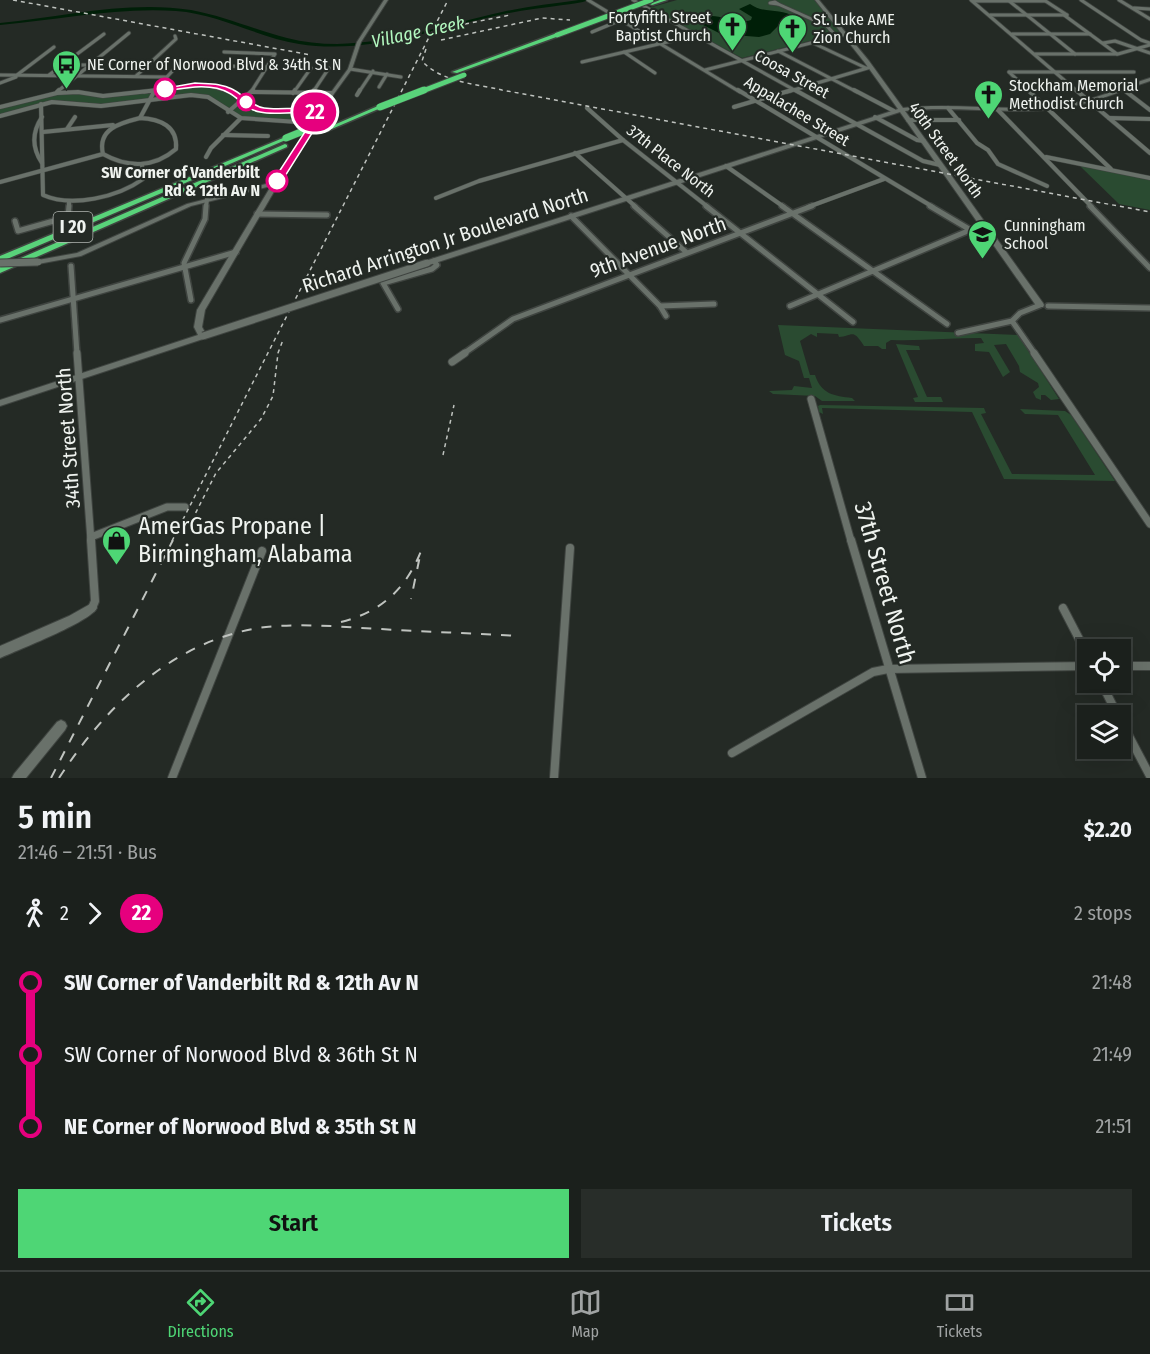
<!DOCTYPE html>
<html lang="en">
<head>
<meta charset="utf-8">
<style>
  :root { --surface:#1b201c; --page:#282d29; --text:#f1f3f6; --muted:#a0a3a3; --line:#393e3b; --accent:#4ed675 }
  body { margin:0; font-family:"Fira Sans Condensed",sans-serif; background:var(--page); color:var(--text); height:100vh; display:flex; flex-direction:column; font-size:22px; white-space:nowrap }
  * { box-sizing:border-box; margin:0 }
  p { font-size:20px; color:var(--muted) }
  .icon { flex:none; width:33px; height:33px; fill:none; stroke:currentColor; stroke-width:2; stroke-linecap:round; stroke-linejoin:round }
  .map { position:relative; height:778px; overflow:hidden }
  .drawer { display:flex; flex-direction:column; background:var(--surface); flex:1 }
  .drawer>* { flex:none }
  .badge { padding:0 12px; border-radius:20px; font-size:21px; line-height:39px }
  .fabs { position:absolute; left:1077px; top:639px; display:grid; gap:12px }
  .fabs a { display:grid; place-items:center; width:54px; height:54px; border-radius:0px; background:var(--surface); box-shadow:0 6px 24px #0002,0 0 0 2px var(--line); font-size:30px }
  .map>.badge { position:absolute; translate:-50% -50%; box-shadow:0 0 0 3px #fff }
  .legs { display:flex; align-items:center; gap:9px; height:66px; padding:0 18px; font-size:20px }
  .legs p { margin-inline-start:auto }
  .headline { display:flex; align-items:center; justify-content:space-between; height:102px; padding:0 18px }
  h1 { font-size:33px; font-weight:600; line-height:45px }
  .button { display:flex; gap:12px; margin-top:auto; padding:12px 18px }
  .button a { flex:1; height:69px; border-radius:0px; background:var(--accent); color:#111; font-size:24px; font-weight:600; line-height:69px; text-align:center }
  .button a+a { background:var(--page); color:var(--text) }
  ul { padding:0 18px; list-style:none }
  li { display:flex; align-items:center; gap:21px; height:72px; font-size:22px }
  li i { display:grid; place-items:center; width:9px; height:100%; margin:0 8px; background:currentColor }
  li i::after { content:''; width:15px; height:15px; margin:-8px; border:4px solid; border-radius:50%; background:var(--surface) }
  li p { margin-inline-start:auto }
  li:first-child i { background:linear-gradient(#0000 50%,currentColor 0) }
  li:last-child i { background:linear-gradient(currentColor 50%,#0000 0) }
  .dock { display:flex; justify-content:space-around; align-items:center; height:84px; border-top:2px solid var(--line); background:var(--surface); font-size:16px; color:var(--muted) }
  .dock a { display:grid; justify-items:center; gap:3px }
  .dock .active { color:var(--accent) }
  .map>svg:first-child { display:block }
  .green { fill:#2a4b31 }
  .water { fill:#001f08 }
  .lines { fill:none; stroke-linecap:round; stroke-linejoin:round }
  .river { fill:#001f08; fill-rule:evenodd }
  .street-far4-casing { stroke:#3f4440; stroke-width:4.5 }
  .street-far3-casing { stroke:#3f4440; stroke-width:5 }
  .street-far2-casing { stroke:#3f4440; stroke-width:8 }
  .street-far1-casing { stroke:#3f4440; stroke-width:9 }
  .street-casing { stroke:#3f4440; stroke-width:10 }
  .secondary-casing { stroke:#3f4440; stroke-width:2 }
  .highway-casing { stroke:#3f4440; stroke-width:3 }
  .street-far4 { stroke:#69716a; stroke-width:3 }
  .street-far3 { stroke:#69716a; stroke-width:4 }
  .street-far2 { stroke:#69716a; stroke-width:5 }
  .street-far1 { stroke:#69716a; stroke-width:7 }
  .street { stroke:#69716a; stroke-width:8 }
  .secondary { fill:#69716a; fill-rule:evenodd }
  .highway { fill:#59d37a; fill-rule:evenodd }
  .rail-far1 { stroke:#bfc3bf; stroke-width:1.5; stroke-dasharray:4 4; stroke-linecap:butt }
  .rail { stroke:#bfc3bf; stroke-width:2; stroke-dasharray:10 10; stroke-linecap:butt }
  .secondary-bridge-casing { stroke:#3f4440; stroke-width:9; stroke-linecap:butt }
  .highway-bridge-far1-casing { stroke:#3f4440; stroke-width:7; stroke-linecap:butt }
  .highway-bridge-casing { stroke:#3f4440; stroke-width:8; stroke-linecap:butt }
  .secondary-bridge { stroke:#69716a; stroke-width:7 }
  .highway-bridge-far1 { stroke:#59d37a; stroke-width:5 }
  .highway-bridge { stroke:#59d37a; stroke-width:7 }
  .line-1 { fill:#e6007e; stroke:#fff; stroke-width:1.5 }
  .stop-1-dot { fill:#fff; stroke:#e6007e; stroke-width:3 }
  .labels { text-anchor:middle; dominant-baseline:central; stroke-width:4.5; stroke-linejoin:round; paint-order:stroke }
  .far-poi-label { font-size:16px; fill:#eff3ef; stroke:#242a25; text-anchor:start }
  .far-street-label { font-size:16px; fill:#eff3ef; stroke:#242a25 }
  .far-stop-label { font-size:16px; font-weight:bold; fill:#eff3ef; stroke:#242a25; text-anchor:end }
  .far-water-label { font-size:18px; font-style:italic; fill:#b2f8bf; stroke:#242a25 }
  .shield { fill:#242a25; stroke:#b2b7b2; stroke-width:1.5 }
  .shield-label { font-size:18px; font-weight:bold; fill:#eff3ef }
  .street-label { font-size:20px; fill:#eff3ef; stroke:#242a25 }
  .near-poi-label { font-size:24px; fill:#eff3ef; stroke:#242a25; text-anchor:start }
  .near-street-label { font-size:24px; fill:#eff3ef; stroke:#242a25 }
</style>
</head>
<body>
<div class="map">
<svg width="1150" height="778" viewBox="0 0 1150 778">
  <rect width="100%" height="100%" fill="#242a25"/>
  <g class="green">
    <path d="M677,0H815L841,33L742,58L649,8Z"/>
    <path d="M206,86L229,91L252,109L311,113L304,122L242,118L201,94L100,105L58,101L0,115V107L43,96L78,93L103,97Z"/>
    <path d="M1080,166L1150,179V210L1119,204Z"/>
    <path d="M778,325L1018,335L1059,399L1051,400L1045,395H1041V400L1036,398L1033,392L1039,387L1038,383L1020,372L1019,366L1006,344L994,345L1010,372L1003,377L989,352L975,351V344L984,343L981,338C951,338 922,341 891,340L886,343V349H882L878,346H864C852,327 852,337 839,337L838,334L817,333V337L811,334L800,341L810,375H815C821,394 834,396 852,398L855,401H822L815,396L773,394L769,391L792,390L794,386L812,388L809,378H804L799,361L785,355Z"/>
    <path d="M896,344L919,346L920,350H906L927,397H941L943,402H915L913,398L918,397Z"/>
    <path d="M820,405L984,408L986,413L981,414L1012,474L1095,475L1058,415L1025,414L1020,409L1065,411L1071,415L1115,481L1004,479L972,412L822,408L823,414L819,412L818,406Z"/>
  </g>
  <path class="water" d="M750,4C763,14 782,8 794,17L780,24L770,34L759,37L721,34L701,24L702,18C719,11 731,26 751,20L752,17L739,9Z"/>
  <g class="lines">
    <path class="river" d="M579,0H589C581,3 571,4 563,5C543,8 523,10 504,14C437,28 369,55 299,44C257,37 219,14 176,11C117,7 58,20 0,25V23C62,17 128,0 191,10C224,16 255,30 287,38C303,42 320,44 337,44C391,43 449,24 502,12C527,6 553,4 579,0Z"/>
    <defs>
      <g id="street-far4">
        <path d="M588,0L740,92"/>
        <path d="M633,0L798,92"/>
        <path d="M971,0L1078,92"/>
        <path d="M1008,0L1075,54"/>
        <path d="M1044,0L1067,15"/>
        <path d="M1081,0L1141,40L1150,43"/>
        <path d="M1119,0L1150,19"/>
        <path d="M973,1H1045"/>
        <path d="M775,2L778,4L770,3Z"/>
        <path d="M778,4L827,26L836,36"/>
        <path d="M1134,8L1150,9"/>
        <path d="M990,15H1067"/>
        <path d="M1064,15L1117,54"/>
        <path d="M592,32L621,20L656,13"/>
        <path d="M1012,34H1090"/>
        <path d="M813,43L866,68"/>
        <path d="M1103,43L1115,41L1150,53"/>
        <path d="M778,51L857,92"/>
        <path d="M224,52L275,54L251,92"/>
        <path d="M624,52L655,73"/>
        <path d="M1035,54H1118L1150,45"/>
        <path d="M582,62L697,35"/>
        <path d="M65,65H93"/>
        <path d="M350,69L401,77"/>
        <path d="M705,70L846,34"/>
        <path d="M1009,72L1030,92"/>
        <path d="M1009,72H1134"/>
        <path d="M0,75L167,77"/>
        <path d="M17,75L54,47"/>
        <path d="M49,75L104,34"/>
        <path d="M136,76L176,39L175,36"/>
        <path d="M0,83L16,77"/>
        <path d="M379,87L387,74"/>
        <path d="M1123,89L1126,92"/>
        <path d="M57,92L129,33"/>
        <path d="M144,92L206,85L232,92"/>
        <path d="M153,92L178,65L267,67"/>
        <path d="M294,92L311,68"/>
        <path d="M313,92L329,68"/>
        <path d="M359,92L373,71"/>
        <path d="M787,92L871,67"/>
      </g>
      <g id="street-far3">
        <path d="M230,90L250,106L261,110L320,114"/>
        <path d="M738,90L933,207"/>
        <path d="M795,90L923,161L940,165"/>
        <path d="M854,90L894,111"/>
        <path d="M1028,90L1111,169"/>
        <path d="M1076,90L1150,153"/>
        <path d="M1124,90L1150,110"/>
        <path d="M57,92L59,90"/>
        <path d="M251,92L332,93"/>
        <path d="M293,93L295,90"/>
        <path d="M312,93L314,90"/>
        <path d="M357,95L360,90"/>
        <path d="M41,104L43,195C72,208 118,197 143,179L142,165"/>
        <path d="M0,107L57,93L78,92L103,96L158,90"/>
        <path d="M734,107L792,90"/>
        <path d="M587,108L623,140L708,207"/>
        <path d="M948,108L977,143L988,150L998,164L1047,186"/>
        <path d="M997,109L1092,207"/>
        <path d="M228,112L253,90"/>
        <path d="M0,116L52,102L101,106L191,95L208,97L241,118L298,122L317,120"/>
        <path d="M42,117C32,132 32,148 42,163"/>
        <path d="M875,117L917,140L924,141"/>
        <path d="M140,118C160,119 178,126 176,149C154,168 128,168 103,154C97,129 120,123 140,118Z"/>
        <path d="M140,118L155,90"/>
        <path d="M1109,118L1150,119"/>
        <path d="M908,120H959"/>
        <path d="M67,129L75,117"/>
        <path d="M43,132L113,125"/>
        <path d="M223,135L268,136"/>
        <path d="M575,153L636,207"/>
        <path d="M206,157L211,148L241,118"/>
        <path d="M1046,157L1150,178"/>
        <path d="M726,166L784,207"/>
        <path d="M0,182L103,154"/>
        <path d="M436,198L479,181L623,140"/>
        <path d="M69,207V202"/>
        <path d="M206,207L207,199"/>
        <path d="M808,207L884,179"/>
      </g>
      <g id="street-far2">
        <path d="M634,206L686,252"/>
        <path d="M706,206L853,322"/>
        <path d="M782,206L947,324"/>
        <path d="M930,206L984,238L994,241"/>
        <path d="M1090,206L1150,268"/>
        <path d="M257,214L327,215"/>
        <path d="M571,216L660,306L666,316"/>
        <path d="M15,221L18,231L68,217L69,206"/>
        <path d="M71,266L77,354"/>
        <path d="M191,300L184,263L205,219L206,206"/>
        <path d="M660,306L714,304"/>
        <path d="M790,306L982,225"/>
        <path d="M1048,306L1150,308"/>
        <path d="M398,309L383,283L432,269L437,265L434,261"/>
        <path d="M0,320L236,252"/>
        <path d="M1012,321L1035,354"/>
        <path d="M958,333L1012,321L1020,313L1040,305"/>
        <path d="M463,354L513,319L812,206"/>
      </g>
      <g id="street-far1">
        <path d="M77,353L91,541"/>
        <path d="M1034,353L1150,524"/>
        <path d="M452,362L465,353"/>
        <path d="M811,399L851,541"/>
        <path d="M91,537L167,507H185"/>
      </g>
      <g id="street">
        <path d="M91,540L95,601L92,608"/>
        <path d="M851,540L922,778"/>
        <path d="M1063,608L1088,656"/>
        <path d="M1120,666H1150"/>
        <path d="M1101,682L1118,716"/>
        <path d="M1120,719L1150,776"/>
        <path d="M732,753L873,672L888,669L1088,666"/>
        <path d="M172,778L262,551"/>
        <path d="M554,778L570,548"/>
      </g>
      <g id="secondary">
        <path d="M384,0H388L361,42L352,69L328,102L320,120L279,183L205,310L202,327L207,336L206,338L0,406V400L198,335L194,327L197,310L271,186L191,206L81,256L38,264L35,262L38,260L77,253L187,204L274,182L314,120L324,102L348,69L357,42Z"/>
        <path d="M815,0H819L869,61L903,108C956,102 1010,113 1063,105C1093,101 1121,87 1150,78V81C1121,91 1092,104 1062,108C1010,116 957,105 905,111L1043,303L1044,305L1043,307H1037L900,112L429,265H425V261L898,109L865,63Z"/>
        <path d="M92,603L96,604L97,608C90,622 18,650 0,658V646L69,616Z"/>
        <path d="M61,720L65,722L67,726L65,730L26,778H12L14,774L57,722Z"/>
      </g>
      <g id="highway">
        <path d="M660,0H667L652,5L650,4Z"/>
        <path d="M557,33L559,36L457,73L452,72Z"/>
        <path d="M378,106L383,107L327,131L322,130Z"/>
        <path d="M283,138L288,139L0,262V256Z"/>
        <path d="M285,144L287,145V147L0,273V267Z"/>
      </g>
    </defs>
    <use href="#street-far4" class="street-far4-casing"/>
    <use href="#street-far3" class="street-far3-casing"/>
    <use href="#street-far2" class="street-far2-casing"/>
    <use href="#street-far1" class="street-far1-casing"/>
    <use href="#street" class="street-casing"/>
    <use href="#secondary" class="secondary-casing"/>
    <use href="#highway" class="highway-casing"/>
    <use href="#street-far4" class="street-far4"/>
    <use href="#street-far3" class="street-far3"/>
    <use href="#street-far2" class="street-far2"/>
    <use href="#street-far1" class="street-far1"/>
    <use href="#street" class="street"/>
    <use href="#secondary" class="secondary"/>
    <use href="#highway" class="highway"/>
    <g class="rail-far1">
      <path d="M13,0L311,55"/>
      <path d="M465,24L510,15"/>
      <path d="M441,40L542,18L570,20"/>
      <path d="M426,49L422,61C441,82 476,84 502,90L1150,212"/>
      <path d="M443,455L454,405"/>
      <path d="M192,520L216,473L261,419L273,396L278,353L283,340"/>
      <path d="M172,541L448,0"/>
    </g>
    <g class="rail">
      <path d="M341,622C381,612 406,589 421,551L411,599"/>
      <path d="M51,778L173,540"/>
      <path d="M59,778C106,705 176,638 266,627C304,623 342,627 380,629C426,632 471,633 517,636"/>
    </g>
    <defs>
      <g id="secondary-bridge">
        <path d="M0,263L38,262"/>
        <path d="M203,336L427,263"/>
      </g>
      <g id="highway-bridge-far1">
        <path d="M557,35L651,0"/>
        <path d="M420,92L464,75"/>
      </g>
      <g id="highway-bridge">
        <path d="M380,107L424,90"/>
        <path d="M286,138L333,119"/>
      </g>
    </defs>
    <use href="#secondary-bridge" class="secondary-bridge-casing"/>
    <use href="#highway-bridge-far1" class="highway-bridge-far1-casing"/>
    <use href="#highway-bridge" class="highway-bridge-casing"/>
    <use href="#secondary-bridge" class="secondary-bridge"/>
    <use href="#highway-bridge-far1" class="highway-bridge-far1"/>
    <use href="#highway-bridge" class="highway-bridge"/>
  </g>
  <path class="line-1" d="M195,83C208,84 221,83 232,89C244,95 251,106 264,108C283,111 308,104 324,114L282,181L277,183L273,181L316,115C299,109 278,116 260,112C247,110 240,99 229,93C211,82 184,88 165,91L161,89Z"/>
  <defs>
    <symbol id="church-pin" viewBox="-11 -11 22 30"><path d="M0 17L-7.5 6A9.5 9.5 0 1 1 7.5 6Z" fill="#4ed675" stroke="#242a25"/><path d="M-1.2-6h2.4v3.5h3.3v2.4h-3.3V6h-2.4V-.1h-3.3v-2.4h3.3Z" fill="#111"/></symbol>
    <symbol id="bus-pin" viewBox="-11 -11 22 30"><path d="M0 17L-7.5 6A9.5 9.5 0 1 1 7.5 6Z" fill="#4ed675" stroke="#242a25"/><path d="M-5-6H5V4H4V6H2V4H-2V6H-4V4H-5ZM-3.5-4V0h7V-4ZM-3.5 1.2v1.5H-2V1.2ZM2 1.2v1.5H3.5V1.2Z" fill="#111"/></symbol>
    <symbol id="school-pin" viewBox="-11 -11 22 30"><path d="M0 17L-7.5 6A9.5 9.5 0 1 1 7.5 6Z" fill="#4ed675" stroke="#242a25"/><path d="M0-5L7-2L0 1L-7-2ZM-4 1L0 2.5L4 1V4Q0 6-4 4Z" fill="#111"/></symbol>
    <symbol id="shop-pin" viewBox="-11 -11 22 30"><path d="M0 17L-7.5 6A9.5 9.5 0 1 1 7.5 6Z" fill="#4ed675" stroke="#242a25"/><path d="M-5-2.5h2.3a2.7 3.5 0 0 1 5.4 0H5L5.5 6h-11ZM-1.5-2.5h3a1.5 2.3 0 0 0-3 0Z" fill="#111"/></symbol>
  </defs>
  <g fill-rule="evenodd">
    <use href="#church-pin" x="716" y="10" width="33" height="45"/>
    <use href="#church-pin" x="776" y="12" width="33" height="45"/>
    <use href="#bus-pin" x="50" y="48" width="33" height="45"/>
    <use href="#church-pin" x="972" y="78" width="33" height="45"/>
    <use href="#school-pin" x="966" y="218" width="33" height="45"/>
    <use href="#shop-pin" x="100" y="524" width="33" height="45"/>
  </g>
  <g class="stop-1-dot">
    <circle cx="165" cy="89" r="10"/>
    <circle cx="246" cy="102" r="8"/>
    <circle cx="277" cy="181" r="10"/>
  </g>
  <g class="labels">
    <g class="far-poi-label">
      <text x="711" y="17" text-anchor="end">Fortyfifth Street<tspan x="711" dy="18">Baptist Church</tspan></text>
      <text x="813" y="19">St. Luke AME<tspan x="813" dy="18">Zion Church</tspan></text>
      <text x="87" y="64">NE Corner of Norwood Blvd &amp; 34th St N</text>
      <text x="1009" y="85">Stockham Memorial<tspan x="1009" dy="18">Methodist Church</tspan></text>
      <text x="1004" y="225">Cunningham<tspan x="1004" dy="18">School</tspan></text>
    </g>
    <g class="far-street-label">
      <text transform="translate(792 74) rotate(29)">Coosa Street</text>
      <text transform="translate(797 111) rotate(31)">Appalachee Street</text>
      <text transform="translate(946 150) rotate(54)">40th Street North</text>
      <text transform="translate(671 161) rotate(38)">37th Place North</text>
    </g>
    <g class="far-stop-label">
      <text x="260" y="172">SW Corner of Vanderbilt<tspan x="260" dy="18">Rd &amp; 12th Av N</tspan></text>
    </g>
    <g class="far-water-label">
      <text transform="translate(418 32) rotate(-12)">Village Creek</text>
    </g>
    <rect class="shield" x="53.5" y="212" width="39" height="30" rx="4.5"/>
    <g class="shield-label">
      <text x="73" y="227">I 20</text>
    </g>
    <g class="street-label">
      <text transform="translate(445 240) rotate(-18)">Richard Arrington Jr Boulevard North</text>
      <text transform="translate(658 247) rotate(-20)">9th Avenue North</text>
      <text transform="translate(68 438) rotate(-94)">34th Street North</text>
    </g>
    <g class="near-poi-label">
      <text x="138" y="526">AmerGas Propane |<tspan x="138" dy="28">Birmingham, Alabama</tspan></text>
    </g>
    <g class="near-street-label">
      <text transform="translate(885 583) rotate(74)">37th Street North</text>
    </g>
  </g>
</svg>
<div class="fabs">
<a><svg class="icon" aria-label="locate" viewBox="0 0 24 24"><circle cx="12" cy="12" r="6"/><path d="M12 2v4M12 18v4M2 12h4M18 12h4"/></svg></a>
<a><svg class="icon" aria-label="layers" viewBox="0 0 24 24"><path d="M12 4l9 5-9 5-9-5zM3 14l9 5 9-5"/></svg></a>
</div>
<b class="badge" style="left:315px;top:112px;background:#e6007e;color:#fff">22</b>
</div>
<section class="drawer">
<div class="headline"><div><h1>5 min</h1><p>21:46 – 21:51 · Bus</p></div><b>$2.20</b></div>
<div class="legs"><svg class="icon" aria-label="walk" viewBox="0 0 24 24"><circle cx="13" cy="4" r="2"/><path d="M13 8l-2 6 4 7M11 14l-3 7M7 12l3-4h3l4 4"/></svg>2<svg class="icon" aria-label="forward" viewBox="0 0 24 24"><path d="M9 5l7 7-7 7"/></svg><b class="badge" style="background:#e6007e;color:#fff">22</b><p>2 stops</p></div>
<ul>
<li><i style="color:#e6007e"></i><b>SW Corner of Vanderbilt Rd &amp; 12th Av N</b><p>21:48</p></li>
<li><i style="color:#e6007e"></i><span>SW Corner of Norwood Blvd &amp; 36th St N</span><p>21:49</p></li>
<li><i style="color:#e6007e"></i><b>NE Corner of Norwood Blvd &amp; 35th St N</b><p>21:51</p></li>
</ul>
<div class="button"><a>Start</a><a>Tickets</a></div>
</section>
<nav class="dock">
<a class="active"><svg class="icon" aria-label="directions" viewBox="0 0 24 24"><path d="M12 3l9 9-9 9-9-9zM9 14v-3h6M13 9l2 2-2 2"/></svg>Directions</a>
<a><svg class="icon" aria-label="map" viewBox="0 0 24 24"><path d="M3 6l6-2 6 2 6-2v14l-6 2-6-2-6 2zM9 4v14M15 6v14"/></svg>Map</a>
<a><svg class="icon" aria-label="tickets" viewBox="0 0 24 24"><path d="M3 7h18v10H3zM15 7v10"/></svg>Tickets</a>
</nav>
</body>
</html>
